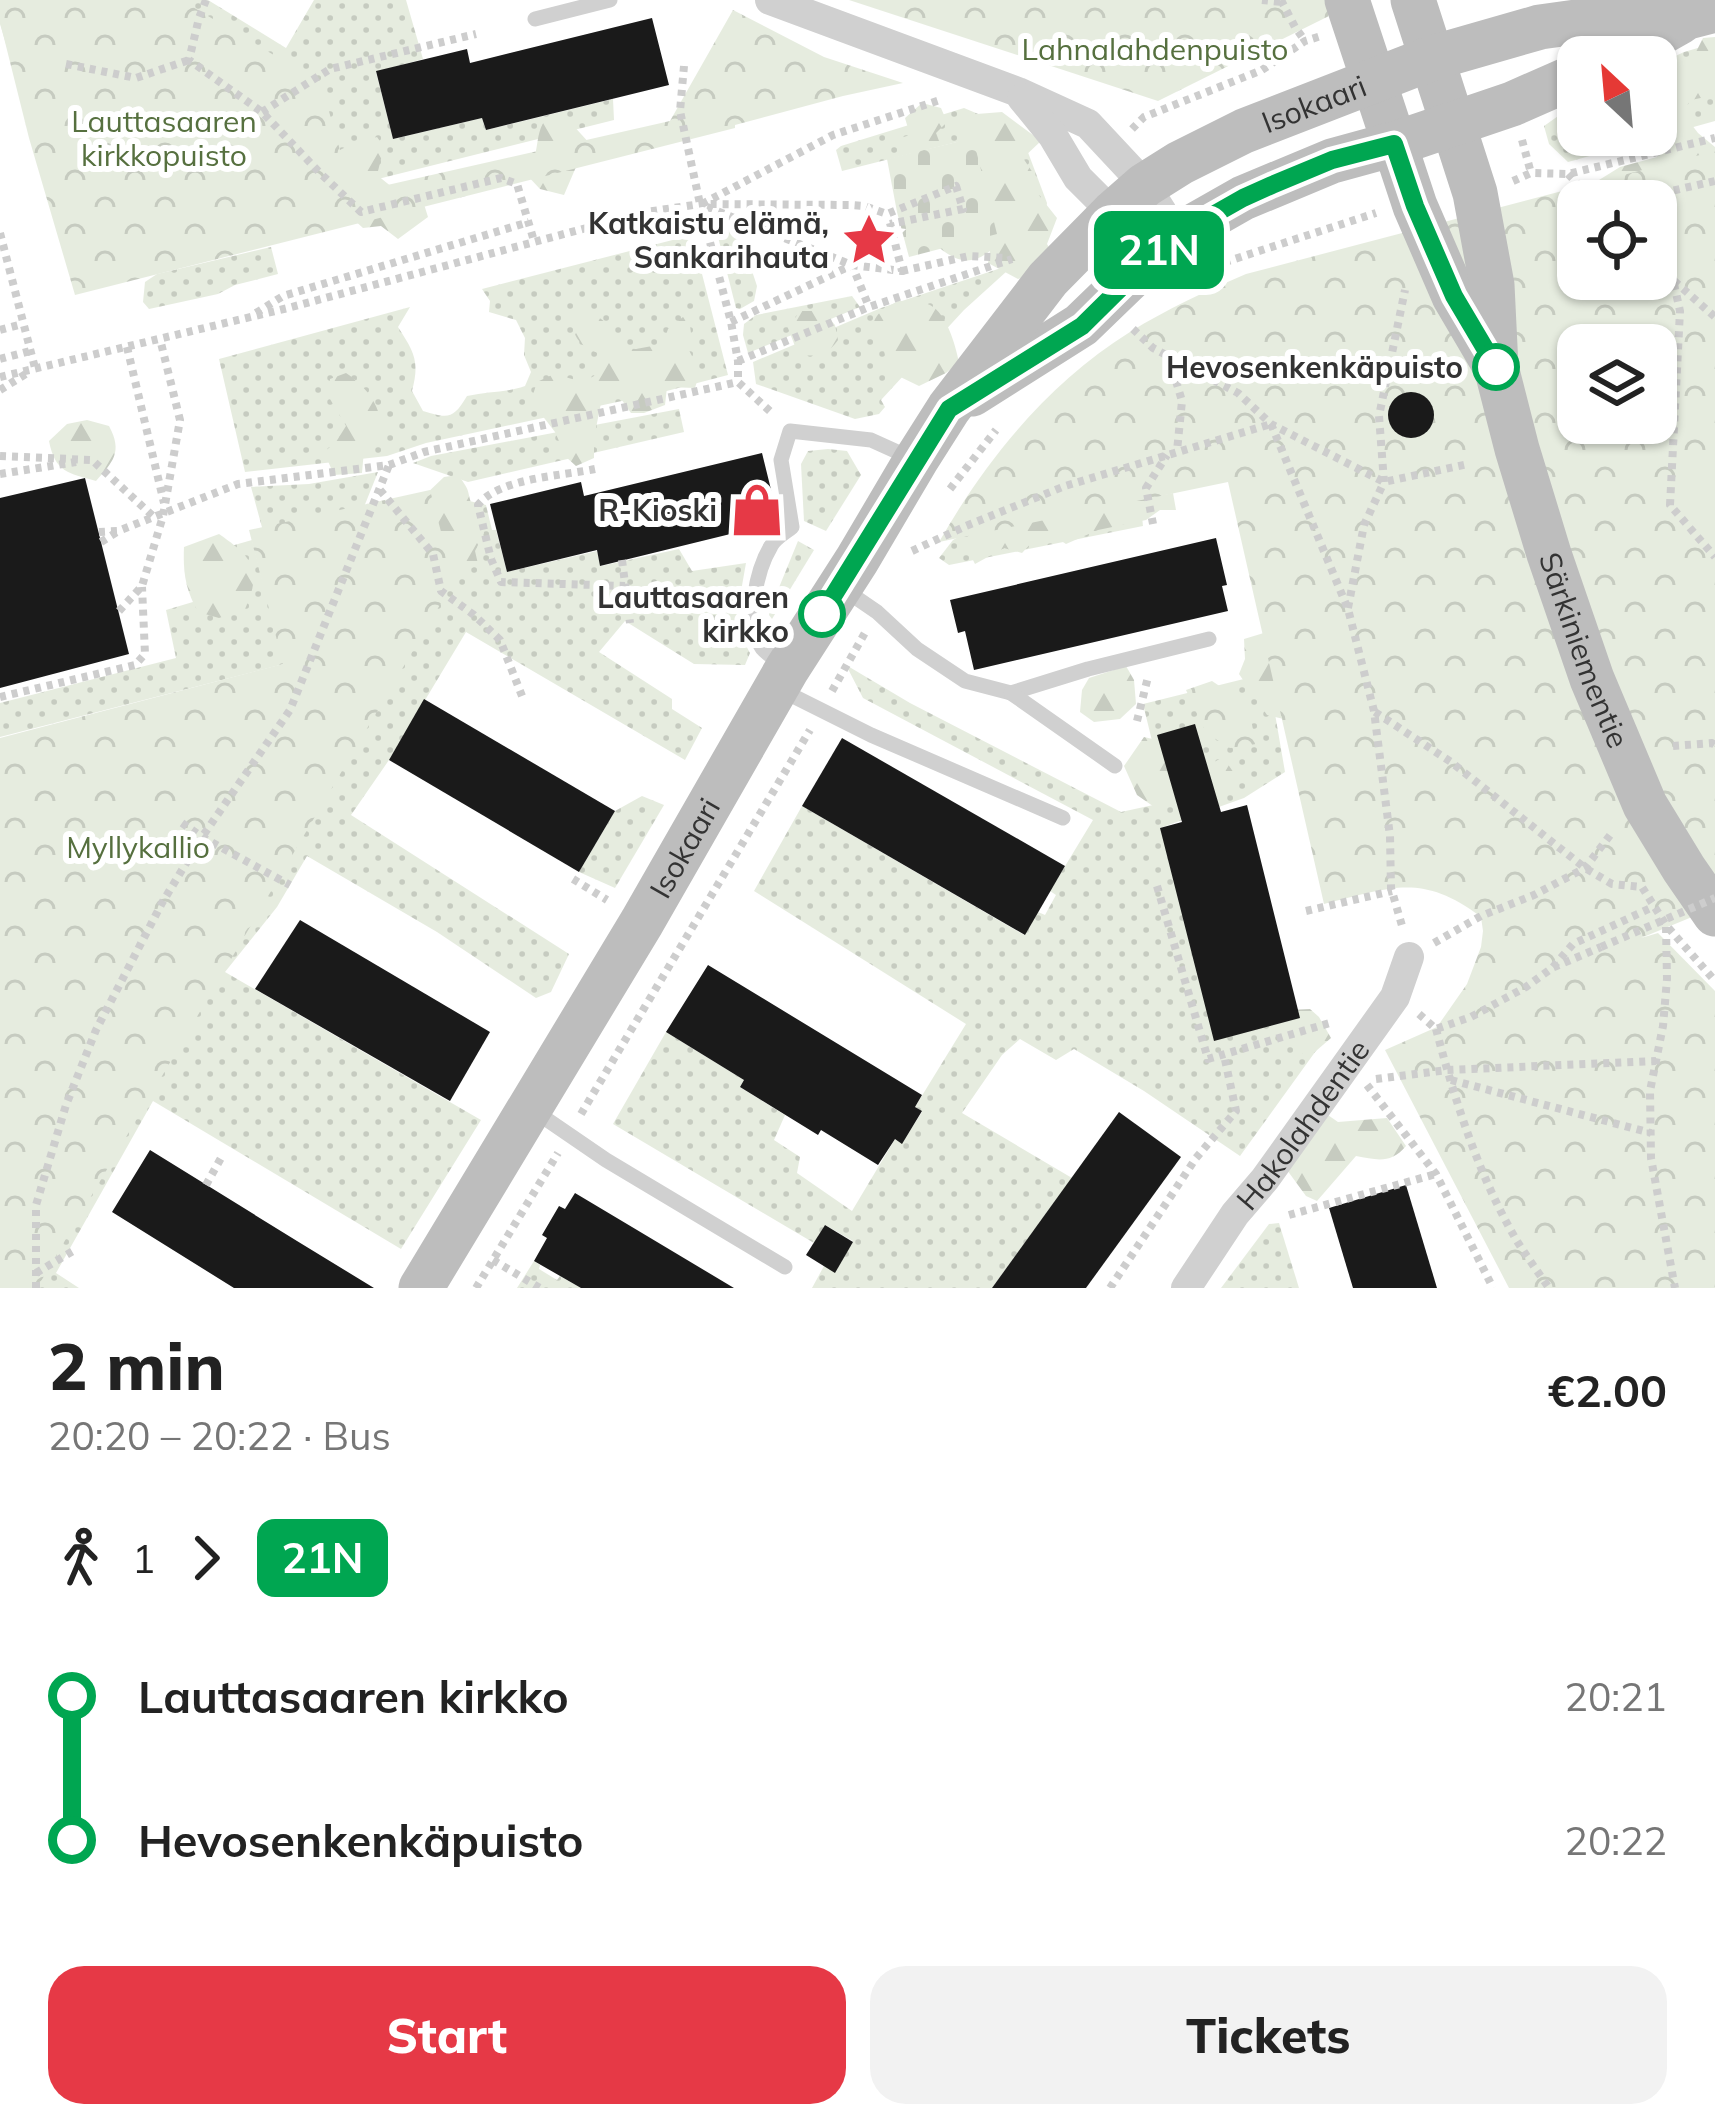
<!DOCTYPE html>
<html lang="en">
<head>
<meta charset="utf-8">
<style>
  :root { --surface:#fff; --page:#f2f2f2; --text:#222; --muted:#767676; --accent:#e63946 }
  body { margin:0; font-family:Mulish,sans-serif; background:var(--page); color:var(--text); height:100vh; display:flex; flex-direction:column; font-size:45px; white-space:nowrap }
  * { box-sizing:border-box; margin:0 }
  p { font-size:39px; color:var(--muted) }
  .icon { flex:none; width:66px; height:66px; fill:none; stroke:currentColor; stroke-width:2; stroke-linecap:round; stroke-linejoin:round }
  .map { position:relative; height:1288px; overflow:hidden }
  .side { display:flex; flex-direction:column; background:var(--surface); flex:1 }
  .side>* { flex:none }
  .badge { padding:0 24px; border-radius:18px; font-size:42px; line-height:78px }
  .needle { width:78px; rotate:334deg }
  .tools { position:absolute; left:1557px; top:36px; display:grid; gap:24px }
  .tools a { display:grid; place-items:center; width:120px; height:120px; border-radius:24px; background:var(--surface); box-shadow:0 3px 9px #0004; font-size:60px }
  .map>.badge { position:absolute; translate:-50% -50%; box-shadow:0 0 0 6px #fff }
  .legs { display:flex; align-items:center; gap:18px; height:132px; padding:0 48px; font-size:39px }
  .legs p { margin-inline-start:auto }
  .head { display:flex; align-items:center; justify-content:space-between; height:204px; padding:0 48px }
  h1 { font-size:66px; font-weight:800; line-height:90px }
  .action { display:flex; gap:24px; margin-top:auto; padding:24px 48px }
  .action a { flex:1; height:138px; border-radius:36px; background:var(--accent); color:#fff; font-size:48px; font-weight:800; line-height:138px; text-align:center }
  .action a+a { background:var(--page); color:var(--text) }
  ul { padding:0 48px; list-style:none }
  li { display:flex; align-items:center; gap:42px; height:144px; font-size:45px }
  li i { display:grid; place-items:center; width:18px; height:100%; margin:0 15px; background:currentColor }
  li i::after { content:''; width:30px; height:30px; margin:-15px; border:9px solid; border-radius:50%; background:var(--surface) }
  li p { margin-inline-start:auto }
  li:first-child i { background:linear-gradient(#0000 50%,currentColor 0) }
  li:last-child i { background:linear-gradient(currentColor 50%,#0000 0) }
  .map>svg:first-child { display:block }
  .grass { fill:url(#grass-dots) }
  .forest { fill:url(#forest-firs) }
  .cemetery { fill:url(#cemetery-stones) }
  .park { fill:url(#park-crowns); fill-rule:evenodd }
  .garden { fill:#e6ecdf }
  .building { fill:#1a1a1a }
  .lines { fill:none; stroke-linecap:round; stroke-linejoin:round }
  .path { stroke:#cdcdcd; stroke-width:8; stroke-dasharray:6 6; stroke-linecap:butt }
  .lane { stroke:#d0d0d0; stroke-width:15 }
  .street { stroke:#d0d0d0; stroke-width:30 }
  .secondary { stroke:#bdbdbd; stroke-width:45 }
  .path-bridge { stroke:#cdcdcd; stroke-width:8; stroke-dasharray:6 6; stroke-linecap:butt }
  .line-1-casing { stroke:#fff; stroke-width:27 }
  .line-1 { stroke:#00a651; stroke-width:18 }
  .stop-1-dot { fill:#fff; stroke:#00a651; stroke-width:6 }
  .labels { text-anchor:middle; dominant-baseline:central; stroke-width:12; stroke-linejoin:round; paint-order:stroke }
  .park-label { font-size:30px; fill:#56703f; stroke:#fff }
  .street-label { font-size:30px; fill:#333; stroke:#fff }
  .poi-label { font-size:30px; font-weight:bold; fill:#333; stroke:#fff; text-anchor:end }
  .stop-label { font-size:30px; font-weight:bold; fill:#333; stroke:#fff; text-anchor:end }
</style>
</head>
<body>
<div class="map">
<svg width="1715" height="1288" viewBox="0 0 1715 1288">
  <defs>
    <pattern id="grass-dots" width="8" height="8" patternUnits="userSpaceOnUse" patternTransform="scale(3)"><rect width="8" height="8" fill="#e6ecdf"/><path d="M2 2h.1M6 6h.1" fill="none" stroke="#c6cbc0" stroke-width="1.8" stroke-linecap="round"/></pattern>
    <pattern id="forest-firs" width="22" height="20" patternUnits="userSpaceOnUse" patternTransform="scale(3)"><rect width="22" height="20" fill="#e6ecdf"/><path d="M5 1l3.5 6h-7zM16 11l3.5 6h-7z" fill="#c6cbc0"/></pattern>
    <pattern id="cemetery-stones" width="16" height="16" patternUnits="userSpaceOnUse" patternTransform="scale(3)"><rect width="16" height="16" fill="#e6ecdf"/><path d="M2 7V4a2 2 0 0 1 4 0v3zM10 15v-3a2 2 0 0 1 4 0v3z" fill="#c6cbc0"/></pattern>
    <pattern id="park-crowns" width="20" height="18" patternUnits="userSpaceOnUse" patternTransform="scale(3)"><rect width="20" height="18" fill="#e6ecdf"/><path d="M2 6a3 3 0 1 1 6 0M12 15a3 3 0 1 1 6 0" fill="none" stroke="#c6cbc0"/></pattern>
  </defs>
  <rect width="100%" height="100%" fill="#fff"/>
  <g class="grass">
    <path d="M0,0H208L286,48L314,0H406L423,59L376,72L393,139L482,118L486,130L613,99L614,120L338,189L36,144L0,24Z"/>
    <path d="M1715,43V121L1568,162L1549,144L1544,126L1578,102V135H1656V65L1684,52Z"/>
    <path d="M964,108L1009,127L1026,147L1047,203L1043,231L973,138L842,171L836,150L841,146Z"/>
    <path d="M732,226L738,229L757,286L754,301L740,309L736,308L716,229Z"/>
    <path d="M692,235L728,375L659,393L426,443L387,456L245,472L219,359L410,307L398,327C414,352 420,361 412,391L423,411C449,419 453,419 467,396C488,391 505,393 525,386L531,372L524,355L525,338L516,320L489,312L490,301L482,289Z"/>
    <path d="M271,247L278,274L235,285L218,294L149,309L143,302L145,282L157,274Z"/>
    <path d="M1001,268L1007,271L964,310L881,400L885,407L879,414L855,419L756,384L753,362L881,308Z"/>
    <path d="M852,296L860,307L748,353L743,335L744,324L756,315Z"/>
    <path d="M679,409L684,432L468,482L413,463L431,456Z"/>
    <path d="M828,449L847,451L861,475L826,531L804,521L801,464L808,451Z"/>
    <path d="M378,472L305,654L296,652L251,487L309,484Z"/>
    <path d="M1139,490L1143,526L949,565L939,558L953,540L969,531Z"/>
    <path d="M432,492L486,505L492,530H496L507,572L597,551L601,566L679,549L692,571L746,563L735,625L750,653L745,665L694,664L625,621L599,652L672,699V709L702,728L685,760L466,632L389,760L351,815L569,954L551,992L536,998L437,932L307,856L277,907L225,972L481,1120L401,1249L153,1101L56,1273L79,1288H8Z"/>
    <path d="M252,540L284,664L0,737V703L176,658L166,610L240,588L231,546Z"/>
    <path d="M798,541L814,550L772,619L769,615L771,607Z"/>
    <path d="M846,665L910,703L1121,812L1167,802L1143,704L1268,673L1285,772L1244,798L1160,828L1300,1018L1323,1041L1240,1156L1144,1091L1074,1049L1056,1060L1020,1039L1002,1055L962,1113L1072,1178L992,1288H812L824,1266L835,1272L853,1241L825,1225L814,1243L613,1124L666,1032L744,1080L740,1087L785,1115L774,1140L800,1157L797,1173L852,1211L895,1139L902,1143L922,1112L915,1107L966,1024L754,891L802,806L1024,935L1038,912L1045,915L1056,895L1050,891L1093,820L863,698Z"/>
    <path d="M642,796L664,805L615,888L579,872L615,811Z"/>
    <path d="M1279,1223L1299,1288H1221L1269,1224Z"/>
    <path d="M534,1261L540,1265L539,1269L557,1280L560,1276L581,1288H517Z"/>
  </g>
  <g class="forest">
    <path d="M1715,37V95L1691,100L1682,112L1698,133L1715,147V210L1656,201L1597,198L1599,180L1620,167L1657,157L1658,145L1643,135H1656V57L1659,53L1675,73L1692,60L1703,38Z"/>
    <path d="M922,103L941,108L947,122L936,133L939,141L918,155L899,151L897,139L910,135L905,118Z"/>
    <path d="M1002,112L1041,141L1023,158L1033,173L1034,189L1057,218L1047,244L1055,257L1051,269L1018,279L988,263L990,251C968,268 953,260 934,243L946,153L961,138L955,134L953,124L964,115Z"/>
    <path d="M556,118L571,123L591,145L576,167L564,195L540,189L525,173C542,151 533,142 544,121Z"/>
    <path d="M377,137L384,147L377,175L403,196L423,201L428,217L398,239L381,226L363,228L352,218L337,152C348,144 364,142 377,137Z"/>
    <path d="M898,301C908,301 921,300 930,305C947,314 955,344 959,362L946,373L919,386L888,371L883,345L872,332C873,314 883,309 898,301Z"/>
    <path d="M585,311C606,318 612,328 617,348L636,349L663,344L668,329L683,317L689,319L691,333L684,341L700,371L695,388L667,387L665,405L644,413H631L619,396L601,403L594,438V458L576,466L566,457L555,432L531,401L537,382L554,374L583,382L594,376L602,355C582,346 573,341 572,318Z"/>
    <path d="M800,311H823L835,325L838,340C828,355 815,358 798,354L788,328Z"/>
    <path d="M346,373C368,388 382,407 382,435L364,450L362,473L334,475L324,452L336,442L346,426L330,399V379Z"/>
    <path d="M87,420L109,426C123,452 113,462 96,481C68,473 55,472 49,441L67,424Z"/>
    <path d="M458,475C472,493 466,490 473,508C476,516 482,523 484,533L475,551L478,564L462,574L449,576L444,570L449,557L435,535L424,496L444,477Z"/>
    <path d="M1173,493L1176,510H1160L1146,520L1098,530L1066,544L1052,535L1036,538L1022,553L1004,548L975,564L968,550L970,534Z"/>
    <path d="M219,534C252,557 263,569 245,609L219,618L198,612C185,589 183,572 184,547Z"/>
    <path d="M1274,630L1296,722L1267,715L1239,674L1245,659L1244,639Z"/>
    <path d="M1126,666L1134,680L1136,704L1120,719L1094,722L1080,712L1082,690L1089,678Z"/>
    <path d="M1144,737L1183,746L1209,765L1223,757L1240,782L1231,790H1204L1157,809L1137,795L1124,766Z"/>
    <path d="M1310,1009L1319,1017L1331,1038L1309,1057C1285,1045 1281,1035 1289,1010Z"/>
    <path d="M1325,1113L1338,1122L1387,1118L1406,1146C1391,1164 1377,1160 1356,1156L1317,1201L1306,1196L1287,1170Z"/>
  </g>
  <path class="cemetery" d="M973,138L997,234L909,257L897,212L887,159Z"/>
  <g class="park">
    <path d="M0,0H181L321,83L352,193L670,121L733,10L824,57L903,83L843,96L735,125V128L75,295L29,138L0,22Z"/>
    <path d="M849,0H1325L1329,16L1158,101Z"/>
    <path d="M1715,151V915L1709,910L1641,938L1658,933L1715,991V1288H1509L1385,1050L1437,1027L1467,984L1481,947L1483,931L1481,917C1421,872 1391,888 1324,904L1228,482L939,542C986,460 1048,383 1130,332C1167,309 1206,291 1246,274ZM1578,201H1656V279H1578ZM1578,345H1656V423H1578Z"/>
    <path d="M430,490L454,581L37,1288H0V738L283,664L249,530Z"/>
    <path d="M1212,681L1248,705L1256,744L1230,748L1206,733L1186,690Z"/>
  </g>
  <g class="garden">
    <path d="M1715,458V550L1675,502L1676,492Z"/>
    <path d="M1714,609H1715V680L1693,644Z"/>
  </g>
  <g class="building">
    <path d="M652,18L669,85L486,130L482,118L393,139L376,71L467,49L470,63Z"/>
    <circle cx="1411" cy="415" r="23"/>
    <path d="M762,453L779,522L600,566L597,550L507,572L490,504L581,482L584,496Z"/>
    <path d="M85,478L129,654L0,688V498Z"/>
    <path d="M1216,538L1227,585L1222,586L1228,611L974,670L965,631L958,633L950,600Z"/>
    <path d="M424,699L615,811L579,872L389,760Z"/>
    <path d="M1195,724L1221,812L1247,805L1300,1018L1214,1041L1160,828L1182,822L1157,735Z"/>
    <path d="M842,738L1065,866L1025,935L802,806Z"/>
    <path d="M300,920L490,1032L450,1101L255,989Z"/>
    <path d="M708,965L922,1095L915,1107L922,1111L902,1144L895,1139L878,1165L821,1130L818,1135L740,1087L744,1080L666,1032Z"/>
    <path d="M1119,1112L1181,1157L1086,1288H992Z"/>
    <path d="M150,1150L297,1241L374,1288H234L112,1212Z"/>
    <path d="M1406,1185L1437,1288H1353L1329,1208Z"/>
    <path d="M575,1193L632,1227L734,1288H581L534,1261L547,1238L542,1235L559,1206L565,1209Z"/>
    <path d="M825,1225L853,1242L835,1273L806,1255Z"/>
  </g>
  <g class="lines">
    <g class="path">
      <path d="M206,0L199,18L189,60L262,112L319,172L361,212L501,178L517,184L534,241"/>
      <path d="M1262,0L1282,2"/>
      <path d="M1281,0L1295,27L1305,41"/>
      <path d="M66,64L136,78L189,60"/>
      <path d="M684,66L680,111L700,204L731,322L738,361V382L773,414"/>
      <path d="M262,112L330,69L476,34"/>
      <path d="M1132,129L1144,117L1262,70L1305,41L1321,36"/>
      <path d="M1522,140L1531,173"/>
      <path d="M1568,174L1594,201"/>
      <path d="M1513,181L1531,173L1568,174L1715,138"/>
      <path d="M1627,201L1715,181"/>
      <path d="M702,204L833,135L940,100"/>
      <path d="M707,207L852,265L902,271L890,223"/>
      <path d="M0,233L35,368"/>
      <path d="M1656,265L1715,317"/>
      <path d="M1213,266L1376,213"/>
      <path d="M902,271L969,256L1008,258"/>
      <path d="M1674,284L1680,311L1670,505L1715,557"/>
      <path d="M256,313L283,296L529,222"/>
      <path d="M731,322L852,265L869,307"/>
      <path d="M1133,329L1153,348L1238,393L1271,424L1384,482L1468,464"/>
      <path d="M0,330L23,324"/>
      <path d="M127,347L164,503"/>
      <path d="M1169,358L1182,401L1177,451"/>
      <path d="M0,359L30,351"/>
      <path d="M738,361L869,307L1012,259"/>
      <path d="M0,377L288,308L646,212L700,204L851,205L864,206L887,214L956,186L963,209L890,224"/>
      <path d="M0,390L29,372"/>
      <path d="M1271,424L1348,609L1374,711L1390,836L1391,888L1403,929"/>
      <path d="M0,456L92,460L155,518"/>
      <path d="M595,469C561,476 499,478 478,505L491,559L501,582L625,586"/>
      <path d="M0,474L76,462"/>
      <path d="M950,489L996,430"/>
      <path d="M380,490L433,554L441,591L474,615L500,640L524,701"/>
      <path d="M1153,524L1146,488L1167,455"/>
      <path d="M99,532L118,531L238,484L389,465L424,452L738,382"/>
      <path d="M101,542L117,532"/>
      <path d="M912,551L966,526L1065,486L1271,424"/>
      <path d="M622,560L630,623"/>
      <path d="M1348,608L1364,525L1384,482L1379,416L1405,290"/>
      <path d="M119,611L142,586L163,516L180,420L160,339"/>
      <path d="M832,691L866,631"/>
      <path d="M0,697L135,665L145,654L142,587"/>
      <path d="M1375,712L1451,762L1585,868L1612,884L1642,887L1666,925L1715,981"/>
      <path d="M1137,721L1148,677"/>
      <path d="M1673,746L1712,743L1715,745"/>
      <path d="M182,823L202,837L290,885"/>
      <path d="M573,879L607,900"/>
      <path d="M1157,886L1208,1059L1333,1022"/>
      <path d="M1306,911L1392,891"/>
      <path d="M1666,927L1667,979L1663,1026L1650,1091L1651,1158L1675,1288"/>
      <path d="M1434,943L1481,916L1534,895L1585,868L1611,834"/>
      <path d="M1553,967L1573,944L1653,907"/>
      <path d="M1419,1014L1436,1029L1471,1017L1526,987L1552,968L1601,947"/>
      <path d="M1436,1029C1455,1101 1479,1177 1517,1241C1527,1257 1538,1272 1549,1288"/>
      <path d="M1376,1079L1447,1070L1656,1061"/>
      <path d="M1451,1080L1651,1133"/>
      <path d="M1367,1085L1436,1174L1493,1288"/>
      <path d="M581,1114L810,730"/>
      <path d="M206,1185L221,1158"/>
      <path d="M1289,1215L1436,1174"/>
      <path d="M493,1260L540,1288"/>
      <path d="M36,1273L73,1251"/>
      <path d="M36,1288V1205L66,1105L96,1030L162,903L202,837L290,710L389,465"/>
      <path d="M476,1288L558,1153"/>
      <path d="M1110,1288L1196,1158L1236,1111L1224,1055"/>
    </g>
    <g class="lane">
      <path d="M535,19L610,0"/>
      <path d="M842,588L877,612L917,649L965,681L1011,693L1088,669L1209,639"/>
      <path d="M785,667C778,661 768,655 762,648C744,624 757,569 771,546C775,538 785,533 792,527L781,460L790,431L871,440L913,459"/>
      <path d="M779,689L871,735L1063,818"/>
      <path d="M1011,693L1115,766"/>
      <path d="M533,1110L606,1160L785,1267"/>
    </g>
    <g class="street">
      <path d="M770,0L1018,92L1088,124L1145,185L1162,212L1169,240"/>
      <path d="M1022,98L1053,136L1078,178L1113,213L1137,228L1169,240"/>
      <path id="s1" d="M1186,1288L1235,1214L1265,1179L1395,997L1409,957"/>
    </g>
    <g class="secondary">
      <path d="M1347,0L1415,206L1454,296L1491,359"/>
      <path id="s2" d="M1413,0L1475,193L1492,285L1496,367L1517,449L1549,554L1592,679L1645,805L1684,869L1715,914"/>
      <path d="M1618,57L1680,22"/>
      <path d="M972,394L1081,325L1169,240L1243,198L1332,161L1394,144L1512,104L1578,75"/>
      <path id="s3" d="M421,1288L642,922L787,669L857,560L916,460L949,408L1048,279L1113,213L1145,185L1180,163L1244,131L1432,58L1540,27L1598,19L1688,17L1715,10"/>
    </g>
    <path class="path-bridge" d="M1601,947L1715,898"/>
  </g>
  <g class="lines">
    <defs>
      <path id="line-1" d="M822,614L949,409L1082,326L1169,240L1243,198L1272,185L1332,160L1394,144L1415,206L1454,296L1496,367"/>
    </defs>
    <use href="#line-1" class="line-1-casing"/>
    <use href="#line-1" class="line-1"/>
  </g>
  <defs>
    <symbol id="sight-bare" viewBox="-9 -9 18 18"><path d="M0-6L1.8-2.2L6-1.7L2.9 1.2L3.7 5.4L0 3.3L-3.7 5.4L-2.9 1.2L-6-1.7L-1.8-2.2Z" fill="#e63946" stroke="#fff" stroke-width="2.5" paint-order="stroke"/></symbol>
    <symbol id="shop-bare" viewBox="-9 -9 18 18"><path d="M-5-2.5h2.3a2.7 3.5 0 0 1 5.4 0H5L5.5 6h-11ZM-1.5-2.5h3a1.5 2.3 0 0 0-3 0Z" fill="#e63946" stroke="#fff" stroke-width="2.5" paint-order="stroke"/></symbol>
  </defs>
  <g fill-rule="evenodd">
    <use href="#sight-bare" x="831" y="202" width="76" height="76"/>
    <use href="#shop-bare" x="719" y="472" width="76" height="76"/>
  </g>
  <g class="stop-1-dot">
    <circle cx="1496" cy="367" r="21"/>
    <circle cx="822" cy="614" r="21"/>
  </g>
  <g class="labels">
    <g class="park-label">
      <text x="1155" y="49">Lahnalahdenpuisto</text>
      <text x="164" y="121">Lauttasaaren<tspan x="164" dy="34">kirkkopuisto</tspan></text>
      <text x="138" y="847">Myllykallio</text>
    </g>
    <g class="street-label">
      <text stroke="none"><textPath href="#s3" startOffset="1512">Isokaari</textPath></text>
      <text stroke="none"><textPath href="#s2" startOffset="675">Särkiniementie</textPath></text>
      <text stroke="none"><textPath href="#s3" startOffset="513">Isokaari</textPath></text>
      <text stroke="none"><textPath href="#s1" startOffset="201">Hakolahdentie</textPath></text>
    </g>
    <g class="poi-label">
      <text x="829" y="223">Katkaistu elämä,<tspan x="829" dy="34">Sankarihauta</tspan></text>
      <text x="717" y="510">R-Kioski</text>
    </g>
    <g class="stop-label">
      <text x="1463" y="367">Hevosenkenkäpuisto</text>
      <text x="789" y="597">Lauttasaaren<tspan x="789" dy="34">kirkko</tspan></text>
    </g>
  </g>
</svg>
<div class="tools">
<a><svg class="needle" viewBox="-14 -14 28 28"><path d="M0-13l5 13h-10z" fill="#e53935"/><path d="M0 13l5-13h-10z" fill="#767676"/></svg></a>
<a><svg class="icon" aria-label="locate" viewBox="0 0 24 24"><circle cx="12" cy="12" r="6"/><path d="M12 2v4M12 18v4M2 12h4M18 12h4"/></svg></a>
<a><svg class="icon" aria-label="layers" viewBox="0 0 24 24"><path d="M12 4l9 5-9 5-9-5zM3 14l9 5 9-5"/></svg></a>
</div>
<b class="badge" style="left:1159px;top:250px;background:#00a651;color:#fff">21N</b>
</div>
<section class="side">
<div class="head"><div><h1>2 min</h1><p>20:20 – 20:22 · Bus</p></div><b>€2.00</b></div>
<div class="legs"><svg class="icon" aria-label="walk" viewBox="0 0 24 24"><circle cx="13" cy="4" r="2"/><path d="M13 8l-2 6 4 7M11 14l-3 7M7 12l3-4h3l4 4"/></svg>1<svg class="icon" aria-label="forward" viewBox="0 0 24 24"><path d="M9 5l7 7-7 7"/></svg><b class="badge" style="background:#00a651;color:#fff">21N</b></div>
<ul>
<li><i style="color:#00a651"></i><b>Lauttasaaren kirkko</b><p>20:21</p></li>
<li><i style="color:#00a651"></i><b>Hevosenkenkäpuisto</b><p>20:22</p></li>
</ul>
<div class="action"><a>Start</a><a>Tickets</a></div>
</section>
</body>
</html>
